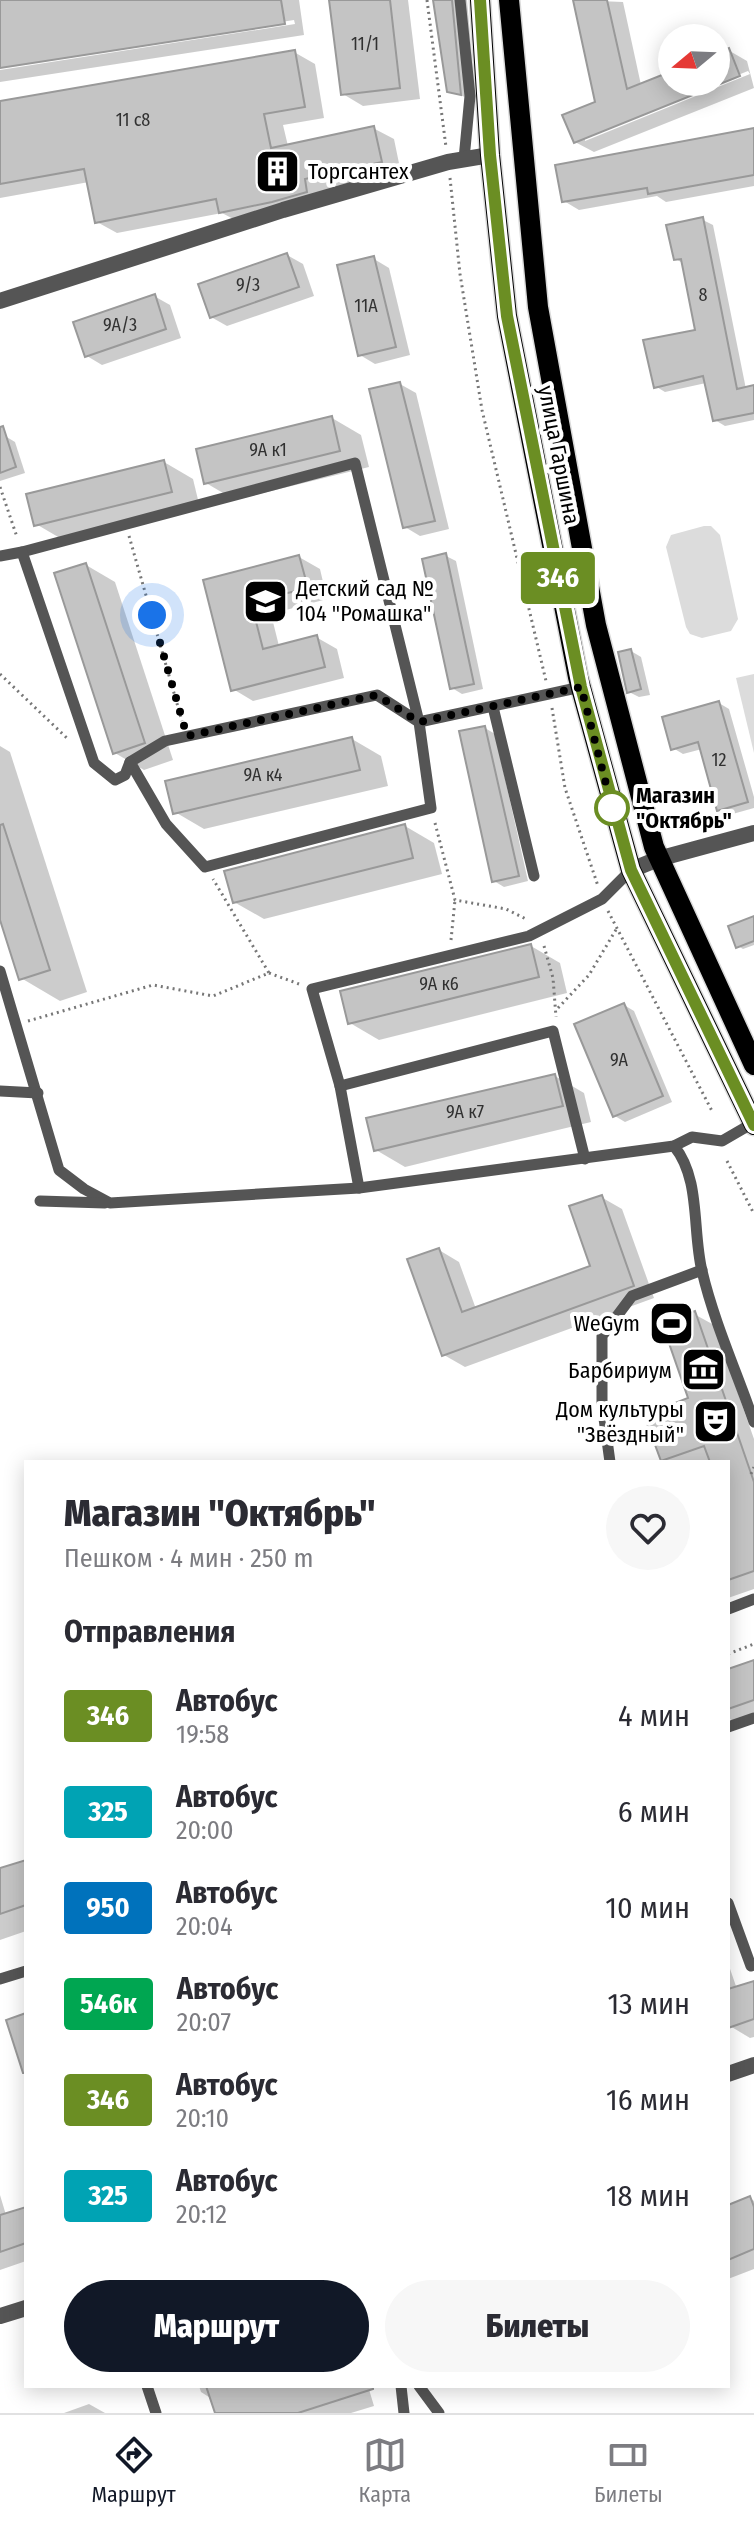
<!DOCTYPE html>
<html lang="ru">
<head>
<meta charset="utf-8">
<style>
  :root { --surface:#fff; --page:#f7f7f7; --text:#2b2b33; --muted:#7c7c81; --line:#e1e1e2; --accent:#111827 }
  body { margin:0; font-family:"Fira Sans Condensed",sans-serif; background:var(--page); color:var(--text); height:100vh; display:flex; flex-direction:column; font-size:30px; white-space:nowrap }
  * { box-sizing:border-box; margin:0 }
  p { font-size:26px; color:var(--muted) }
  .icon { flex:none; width:44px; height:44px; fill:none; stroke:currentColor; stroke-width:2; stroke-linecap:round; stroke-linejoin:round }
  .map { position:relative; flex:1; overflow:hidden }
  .panel { position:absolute; left:24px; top:1460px; width:706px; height:928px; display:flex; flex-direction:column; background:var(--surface); border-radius:0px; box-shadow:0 4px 20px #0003 }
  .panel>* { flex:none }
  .badge { padding:0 16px; border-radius:6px; font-size:28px; line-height:52px }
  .needle { width:52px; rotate:251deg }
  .buttons { position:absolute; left:658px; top:24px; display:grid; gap:16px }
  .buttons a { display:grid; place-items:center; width:72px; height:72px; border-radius:50%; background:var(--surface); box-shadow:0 4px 20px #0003; font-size:40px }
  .you { position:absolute; width:40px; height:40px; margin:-20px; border:6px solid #fff; border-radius:50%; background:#1a73e8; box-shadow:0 0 0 12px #1a73e833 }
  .map>.badge { position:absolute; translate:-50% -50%; box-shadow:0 0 0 4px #fff }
  h2 { padding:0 40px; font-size:30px; line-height:72px }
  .round { display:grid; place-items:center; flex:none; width:84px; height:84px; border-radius:42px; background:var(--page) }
  .headline { display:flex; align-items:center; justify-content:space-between; height:136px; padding:0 40px }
  h1 { font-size:38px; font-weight:800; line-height:60px }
  .button { display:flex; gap:16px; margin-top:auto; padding:16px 40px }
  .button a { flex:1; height:92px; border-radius:48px; background:var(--accent); color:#fff; font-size:32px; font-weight:800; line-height:92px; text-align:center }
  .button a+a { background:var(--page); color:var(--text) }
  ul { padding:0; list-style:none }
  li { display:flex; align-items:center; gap:24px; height:96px; padding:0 40px }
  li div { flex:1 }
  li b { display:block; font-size:30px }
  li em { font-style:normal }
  li .badge { min-width:88px; font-weight:700; text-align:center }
  .dock { display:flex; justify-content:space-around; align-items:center; height:112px; border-top:2px solid var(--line); background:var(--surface); font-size:22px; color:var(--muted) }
  .dock a { display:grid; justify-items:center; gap:4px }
  .dock .on { color:var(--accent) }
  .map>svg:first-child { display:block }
  .green { fill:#dcdcdc }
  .shadow { fill:#0003; fill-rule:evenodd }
  .building { fill:#c4c4c4; stroke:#999; stroke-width:2 }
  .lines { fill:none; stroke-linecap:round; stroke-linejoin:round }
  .primary-casing { stroke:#dbdbdb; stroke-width:23 }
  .path { stroke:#777; stroke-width:3; stroke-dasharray:2 4; stroke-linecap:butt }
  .service { stroke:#555; stroke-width:11 }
  .minor { stroke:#555; stroke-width:16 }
  .tertiary { stroke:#555; stroke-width:16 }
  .primary { stroke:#000; stroke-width:20 }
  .line-casing { stroke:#fff; stroke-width:18 }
  .line { stroke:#6b8e23; stroke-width:12 }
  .walk { stroke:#000; stroke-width:8; stroke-dasharray:0 14.4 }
  .stop-dot { fill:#fff; stroke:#6b8e23; stroke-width:4 }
  .labels { text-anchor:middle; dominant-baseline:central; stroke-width:8; stroke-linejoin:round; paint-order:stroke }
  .number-label { font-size:18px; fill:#313131 }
  .poi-label { font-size:22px; fill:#000; stroke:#fff; text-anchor:end }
  .street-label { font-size:22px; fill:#000; stroke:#fff }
  .stop-label { font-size:22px; font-weight:bold; fill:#000; stroke:#fff; text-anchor:start }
</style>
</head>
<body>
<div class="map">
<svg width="754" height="2413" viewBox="0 0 754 2413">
  <rect width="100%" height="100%" fill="#fff"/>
  <g class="green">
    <path d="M704,526H711L720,535L738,619L731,631L702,638L690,634L686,627L666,547L671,535Z"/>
    <path d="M754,674V753L736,678Z"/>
  </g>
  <g class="shadow">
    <path d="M0,0H299L304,35L0,82V70L295,24L294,20L0,66Z"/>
    <path d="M331,0H408L420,99L363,106L343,94Z"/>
    <path d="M435,0H467L476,102L449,90Z"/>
    <path d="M575,0L623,2L641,85L672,73V82H716V55L728,50L747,61L754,88L594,152L575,142L598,103ZM748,71L750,74L585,141V136Z"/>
    <path d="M294,52L315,64L324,118L283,125L288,146L373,128L394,139L401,173L241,223L222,213L117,233L97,222L89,182L0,198V103Z"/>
    <path d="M754,130V186L666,202L657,196L579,210L564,201Z"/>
    <path d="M703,220L713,225L746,389L754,387V420L725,426L715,420L706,383L665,392L655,386L697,331L684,264L676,259Z"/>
    <path d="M287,255L303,264L314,296L227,326L211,317Z"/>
    <path d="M374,259L389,268L410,355L375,364L360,355Z"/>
    <path d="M154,296L170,305L181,338L102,365L87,356Z"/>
    <path d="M400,384L416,393L449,529L420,536L405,527Z"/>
    <path d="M332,418L361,435L369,467L235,500L206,483Z"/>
    <path d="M5,436L15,442L25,473L0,481V438Z"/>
    <path d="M164,462L193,479L200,508L65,541L36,524Z"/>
    <path d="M446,556L456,561L483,689L462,694L452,688Z"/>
    <path d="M299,557L320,569L327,599L271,614L279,646L316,637L337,649L344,678L253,701L233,689L205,582Z"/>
    <path d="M86,565L115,582L173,760L144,770L115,753Z"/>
    <path d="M631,651L641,657L650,695L639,697L629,692Z"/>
    <path d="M719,703L729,709L754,797V808L729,815L719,809L702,749L683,754L673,748Z"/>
    <path d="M485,728L495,734L528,881L504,887L494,881Z"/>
    <path d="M352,739L381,756L388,786L204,829L175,812Z"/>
    <path d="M0,746L10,752L87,992L60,1001L21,978L0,913Z"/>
    <path d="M405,826L434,843L442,874L264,919L234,902Z"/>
    <path d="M754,919V945L743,949L738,946Z"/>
    <path d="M531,946L560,963L567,993L379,1040L350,1023Z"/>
    <path d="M624,1005L634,1011L672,1102L625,1122L615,1116Z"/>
    <path d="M555,1076L584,1093L591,1122L405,1167L376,1150Z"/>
    <path d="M601,1197L622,1209L654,1298L465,1367L444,1355L439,1250L459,1262L476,1309L593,1267Z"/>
    <path d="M694,1314L714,1325L754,1439V1589L728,1598V1462L662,1460L691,1399Z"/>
    <path d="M754,1662V1714L733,1721L728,1718V1671Z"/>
    <path d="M26,1862V1931L0,1940V1871Z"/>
    <path d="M728,1963L737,1989L754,1983V2037L750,2038L730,2026L728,2020Z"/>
    <path d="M0,2195L6,2215L26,2209V2261L0,2270Z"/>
    <path d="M750,2198L754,2201V2269L728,2279V2207Z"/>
    <path d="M199,2386H368L374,2406L351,2413H217L212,2399L201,2392Z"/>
    <path d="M89,2404L105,2413H64Z"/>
  </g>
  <g class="building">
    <path d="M0,0H281L285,24L0,68Z"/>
    <path d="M329,0H390L400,88L341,95Z"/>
    <path d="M433,0H452L461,95L447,92Z"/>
    <path d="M573,0H607L627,89L672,71V82H716V53L729,48L740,76L574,143L562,115L595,102Z"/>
    <path d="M295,50L305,107L264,114L271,148L374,126L382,162L305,179L307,192L272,202L219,213L216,199L95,223L84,169L0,184V101Z"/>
    <path d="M754,128V175L648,194L647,188L562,202L555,165Z"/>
    <path d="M703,217L737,389L754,385V413L713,421L703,376L654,388L643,340L695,330L681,259L674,260L666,225Z"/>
    <path d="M287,253L299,287L210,318L198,284Z"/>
    <path d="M374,256L396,347L358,356L337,265Z"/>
    <path d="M155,294L166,329L85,357L73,322Z"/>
    <path d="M400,382L435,521L403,528L369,389Z"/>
    <path d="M332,416L340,451L204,484L196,449Z"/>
    <path d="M3,426L16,467L0,473V427Z"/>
    <path d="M164,460L172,492L34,526L26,494Z"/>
    <path d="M446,553L474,684L450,689L422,559Z"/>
    <path d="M299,555L308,588L251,602L263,649L317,635L325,667L231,691L203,580Z"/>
    <path d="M86,563L145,743L113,754L54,573Z"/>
    <path d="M631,649L641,689L627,693L618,652Z"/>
    <path d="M719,701L748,802L717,811L698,742L671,750L662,717Z"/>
    <path d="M485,726L519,876L492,882L459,731Z"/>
    <path d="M352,737L360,770L173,814L165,781Z"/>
    <path d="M3,824L50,970L19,980L0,920V825Z"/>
    <path d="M405,824L413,858L233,903L224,871Z"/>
    <path d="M754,916V941L736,948L728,926Z"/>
    <path d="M531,944L539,977L348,1024L340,991Z"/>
    <path d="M624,1003L663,1096L613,1117L574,1024Z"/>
    <path d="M555,1074L563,1106L374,1151L366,1118Z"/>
    <path d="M602,1195L634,1286L442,1356L407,1259L439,1248L462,1312L590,1266L569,1206Z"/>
    <path d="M695,1311L754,1482V1571L728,1580V1462H710L704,1446L661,1461L644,1415L688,1398L662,1323Z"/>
    <path d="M754,1660V1700L728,1709V1669Z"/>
    <path d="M26,1860V1905L0,1914V1868Z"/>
    <path d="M754,1981V2019L728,2028V1989Z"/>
    <path d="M26,2013V2073H23L6,2020Z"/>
    <path d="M750,2196L754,2207V2249L728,2260V2205Z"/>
    <path d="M26,2207V2243L0,2252V2215Z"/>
    <path d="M206,2386H373V2389L298,2413H215Z"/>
  </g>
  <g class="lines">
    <defs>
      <g id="primary">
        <path d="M480,0L490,155L507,316L578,677L631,870L754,1125"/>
        <path d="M509,0L538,307L596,625L654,847L754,1065"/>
      </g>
    </defs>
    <use href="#primary" class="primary-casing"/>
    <g class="path">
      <path d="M427,0L446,147"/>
      <path d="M450,178L460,274L482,410L546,681"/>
      <path d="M0,487L17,537"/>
      <path d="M129,536L182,721"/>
      <path d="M0,674L69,740"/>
      <path d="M552,708L565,788L598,886"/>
      <path d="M435,823L455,900L506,909L528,920"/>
      <path d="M608,911L712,1111"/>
      <path d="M451,940L455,900"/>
      <path d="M544,946L553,978L556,1017"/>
      <path d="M269,973L299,984"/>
      <path d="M558,1008L589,975L617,928"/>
      <path d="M28,1021L153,985L213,996L269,973L213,879"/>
      <path d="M727,1161L754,1214"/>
      <path d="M751,1474L754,1467"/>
      <path d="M728,1654L754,1644"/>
    </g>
    <g class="service">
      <path d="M460,0L470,96L464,159"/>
      <path d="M22,552L355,463L419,722L431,808L205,867L166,824L130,762L165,741L377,695L419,722L581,687"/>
      <path d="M0,556L22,552L94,763L115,780L125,775L130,762"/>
      <path d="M493,707L534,876"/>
      <path d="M0,971L59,1170L84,1189L110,1203L359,1188L674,1146L692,1137L722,1141L753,1123"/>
      <path d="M340,1086L553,1031L585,1159"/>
      <path d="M0,1091L38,1093"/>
      <path d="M674,1146C701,1179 692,1230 702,1271C714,1322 737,1373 754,1422"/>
      <path d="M359,1188L340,1086L312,989L529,936L602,899L631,870"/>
      <path d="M40,1201L105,1203"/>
      <path d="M610,1462L602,1404V1336L632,1296L702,1270"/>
      <path d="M728,1609L754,1599"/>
      <path d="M728,1727L754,1718"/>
      <path d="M728,1903L751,1966L754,1965"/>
      <path d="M0,1979L26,1971"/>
      <path d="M147,2386L156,2413"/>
      <path d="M401,2386L404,2413"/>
      <path d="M419,2386L439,2413"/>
    </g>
    <path class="minor" d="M0,301L283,210L448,162L490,155"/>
    <g class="tertiary">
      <path d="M631,870L658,859L754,833"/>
      <path d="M728,2074L754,2065"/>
      <path d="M0,2316L26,2308"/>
    </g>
    <use href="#primary" class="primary"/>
  </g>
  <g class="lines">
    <defs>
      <path id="line" d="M480,0L490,155L507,316L581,687L631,870L754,1125"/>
    </defs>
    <use href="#line" class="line-casing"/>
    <use href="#line" class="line"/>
    <path class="walk" d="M152,615L187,736L377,695L419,722L581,687L614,815L612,808"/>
  </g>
  <defs>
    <symbol id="building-square" viewBox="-11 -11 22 22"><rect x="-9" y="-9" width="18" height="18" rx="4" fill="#000" stroke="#fff"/><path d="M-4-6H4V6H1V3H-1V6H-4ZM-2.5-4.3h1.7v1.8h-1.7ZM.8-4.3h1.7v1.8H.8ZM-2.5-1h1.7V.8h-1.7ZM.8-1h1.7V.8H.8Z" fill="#fff"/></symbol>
    <symbol id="school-square" viewBox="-11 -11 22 22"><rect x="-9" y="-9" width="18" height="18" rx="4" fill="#000" stroke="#fff"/><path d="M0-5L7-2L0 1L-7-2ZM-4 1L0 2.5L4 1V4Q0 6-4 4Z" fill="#fff"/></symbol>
    <symbol id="stadium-square" viewBox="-11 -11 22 22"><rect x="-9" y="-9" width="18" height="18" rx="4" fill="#000" stroke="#fff"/><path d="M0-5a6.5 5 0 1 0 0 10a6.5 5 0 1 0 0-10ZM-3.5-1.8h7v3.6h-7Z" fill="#fff"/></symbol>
    <symbol id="museum-square" viewBox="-11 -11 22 22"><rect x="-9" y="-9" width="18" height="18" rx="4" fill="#000" stroke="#fff"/><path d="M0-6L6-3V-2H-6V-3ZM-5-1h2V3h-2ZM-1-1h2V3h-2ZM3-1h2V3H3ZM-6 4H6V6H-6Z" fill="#fff"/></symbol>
    <symbol id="theatre-square" viewBox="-11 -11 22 22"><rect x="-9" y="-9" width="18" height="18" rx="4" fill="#000" stroke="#fff"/><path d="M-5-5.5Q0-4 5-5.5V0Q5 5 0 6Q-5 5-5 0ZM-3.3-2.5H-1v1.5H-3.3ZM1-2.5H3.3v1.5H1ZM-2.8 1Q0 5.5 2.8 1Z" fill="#fff"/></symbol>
  </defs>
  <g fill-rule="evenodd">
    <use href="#building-square" x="252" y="146" width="51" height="51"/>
    <use href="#school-square" x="240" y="576" width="51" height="51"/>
    <use href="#stadium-square" x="646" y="1298" width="51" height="51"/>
    <use href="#museum-square" x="678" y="1344" width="51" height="51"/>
    <use href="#theatre-square" x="690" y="1396" width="51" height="51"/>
  </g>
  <circle class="stop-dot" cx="612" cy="808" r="16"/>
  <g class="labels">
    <g class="number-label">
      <text x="365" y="44">11/1</text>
      <text x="133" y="120">11 с8</text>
      <text x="248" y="285">9/3</text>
      <text x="703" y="295">8</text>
      <text x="366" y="306">11А</text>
      <text x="120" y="325">9А/3</text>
      <text x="268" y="450">9А к1</text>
      <text x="719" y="760">12</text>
      <text x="263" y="775">9А к4</text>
      <text x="439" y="984">9А к6</text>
      <text x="619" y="1060">9А</text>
      <text x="465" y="1112">9А к7</text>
    </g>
    <g class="poi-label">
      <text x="308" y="171" text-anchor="start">Торгсантех</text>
      <text x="296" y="588" text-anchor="start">Детский сад №<tspan x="296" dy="25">104 "Ромашка"</tspan></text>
      <text x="640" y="1323">WeGym</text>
      <text x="672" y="1370">Барбириум</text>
      <text x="684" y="1409">Дом культуры<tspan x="684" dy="25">"Звёздный"</tspan></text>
    </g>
    <g class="street-label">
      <text transform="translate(559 455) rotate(79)">улица Гаршина</text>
    </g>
    <g class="stop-label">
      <text x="636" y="795">Магазин<tspan x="636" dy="25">"Октябрь"</tspan></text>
    </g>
  </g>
</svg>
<div class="buttons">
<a><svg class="needle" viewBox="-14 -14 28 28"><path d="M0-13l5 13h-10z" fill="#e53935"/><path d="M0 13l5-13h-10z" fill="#7c7c81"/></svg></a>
</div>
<div class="you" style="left:152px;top:615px"></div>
<b class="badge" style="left:558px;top:578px;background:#6b8e23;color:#fff">346</b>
<section class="panel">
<div class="headline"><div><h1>Магазин &quot;Октябрь&quot;</h1><p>Пешком · 4 мин · 250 m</p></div><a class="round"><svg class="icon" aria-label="heart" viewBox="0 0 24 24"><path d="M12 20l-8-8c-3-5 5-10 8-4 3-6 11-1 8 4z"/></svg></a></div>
<h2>Отправления</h2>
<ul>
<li><span class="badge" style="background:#6b8e23;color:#fff">346</span><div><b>Автобус</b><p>19:58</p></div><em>4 мин</em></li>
<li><span class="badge" style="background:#00a3b4;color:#fff">325</span><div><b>Автобус</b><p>20:00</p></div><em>6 мин</em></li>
<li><span class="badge" style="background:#0072bc;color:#fff">950</span><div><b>Автобус</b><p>20:04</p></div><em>10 мин</em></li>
<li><span class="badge" style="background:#00a651;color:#fff">546к</span><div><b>Автобус</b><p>20:07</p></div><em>13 мин</em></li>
<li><span class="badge" style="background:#6b8e23;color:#fff">346</span><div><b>Автобус</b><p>20:10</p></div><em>16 мин</em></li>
<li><span class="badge" style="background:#00a3b4;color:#fff">325</span><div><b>Автобус</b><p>20:12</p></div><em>18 мин</em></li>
</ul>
<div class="button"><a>Маршрут</a><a>Билеты</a></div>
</section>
</div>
<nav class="dock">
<a class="on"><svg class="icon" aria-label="directions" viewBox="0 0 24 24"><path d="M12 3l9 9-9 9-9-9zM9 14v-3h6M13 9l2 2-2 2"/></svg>Маршрут</a>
<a><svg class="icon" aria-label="map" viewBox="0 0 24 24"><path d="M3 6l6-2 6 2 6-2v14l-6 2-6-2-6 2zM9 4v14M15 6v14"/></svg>Карта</a>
<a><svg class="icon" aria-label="tickets" viewBox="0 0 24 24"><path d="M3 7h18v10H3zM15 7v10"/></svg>Билеты</a>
</nav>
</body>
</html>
